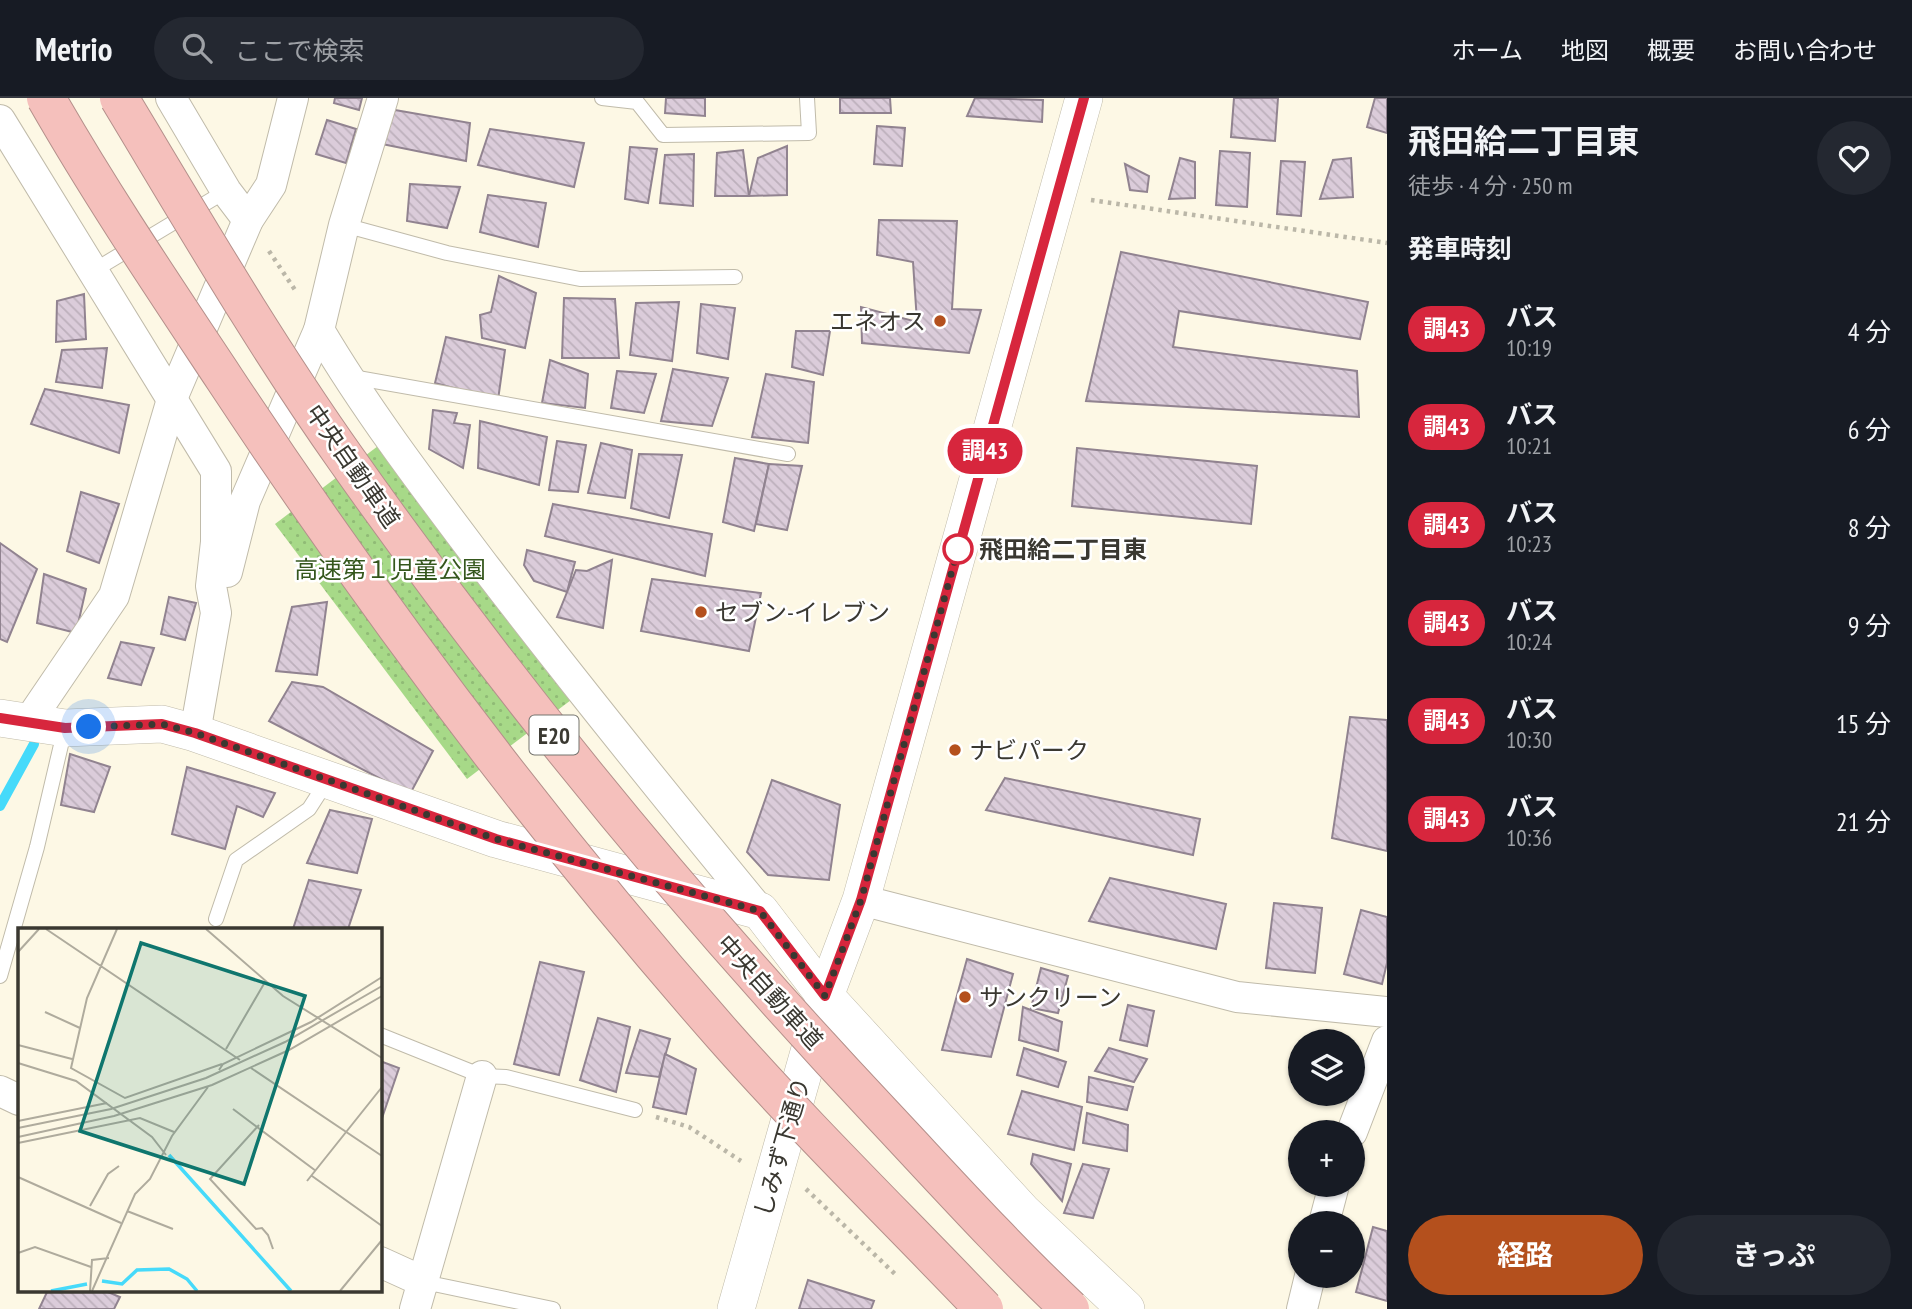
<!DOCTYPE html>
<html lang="ja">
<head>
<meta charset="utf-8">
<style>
  :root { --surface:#171b24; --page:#242831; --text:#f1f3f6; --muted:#9ea1a6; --line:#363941; --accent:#b4501d }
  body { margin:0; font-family:"PT Sans Narrow","Noto Sans JP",sans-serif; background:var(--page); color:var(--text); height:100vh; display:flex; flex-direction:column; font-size:26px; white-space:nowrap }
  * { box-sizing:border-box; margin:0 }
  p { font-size:23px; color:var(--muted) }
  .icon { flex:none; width:38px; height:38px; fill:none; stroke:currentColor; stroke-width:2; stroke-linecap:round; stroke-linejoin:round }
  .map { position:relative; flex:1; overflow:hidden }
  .side { display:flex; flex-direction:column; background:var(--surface); width:525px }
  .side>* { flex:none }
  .badge { padding:0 14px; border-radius:23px; font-size:24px; line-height:46px }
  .buttons { position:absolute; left:1288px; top:931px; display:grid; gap:14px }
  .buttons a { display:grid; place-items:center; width:77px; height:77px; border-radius:50%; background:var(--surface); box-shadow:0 2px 5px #0004; font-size:35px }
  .you { position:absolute; width:35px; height:35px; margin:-18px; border:5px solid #fff; border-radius:50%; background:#1a73e8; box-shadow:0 0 0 10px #1a73e833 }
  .map>.badge { position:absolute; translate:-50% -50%; box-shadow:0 0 0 4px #fff }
  h2 { padding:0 21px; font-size:26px; line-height:63px }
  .round { display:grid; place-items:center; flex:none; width:74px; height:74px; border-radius:37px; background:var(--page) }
  .headline { display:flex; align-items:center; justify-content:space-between; height:119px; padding:0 21px }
  h1 { font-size:33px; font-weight:700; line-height:52px }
  .action { display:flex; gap:14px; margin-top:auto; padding:14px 21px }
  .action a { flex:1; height:80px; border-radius:42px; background:var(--accent); color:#fff; font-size:28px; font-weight:700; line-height:80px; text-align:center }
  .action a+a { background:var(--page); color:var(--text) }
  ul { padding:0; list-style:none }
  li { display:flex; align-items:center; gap:21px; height:98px; padding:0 21px }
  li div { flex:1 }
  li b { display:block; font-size:26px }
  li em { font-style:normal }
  li .badge { min-width:77px; font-weight:700; text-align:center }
  header { display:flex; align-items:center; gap:42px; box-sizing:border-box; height:98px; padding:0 35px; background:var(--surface); border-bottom:2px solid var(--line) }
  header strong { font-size:33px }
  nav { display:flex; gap:38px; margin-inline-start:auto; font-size:24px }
  .search { width:490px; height:63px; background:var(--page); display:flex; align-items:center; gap:18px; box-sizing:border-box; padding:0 24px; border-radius:38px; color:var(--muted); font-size:26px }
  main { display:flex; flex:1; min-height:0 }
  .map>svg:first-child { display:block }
  .park { fill:url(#park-dots) }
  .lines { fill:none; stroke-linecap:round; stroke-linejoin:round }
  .stream { stroke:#46dafa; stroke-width:10 }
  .building { fill:url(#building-back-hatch); stroke:#918390; stroke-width:2 }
  .service-casing { stroke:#c0bbaa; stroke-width:16 }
  .minor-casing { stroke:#c0bbaa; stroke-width:32 }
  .tertiary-casing { stroke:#c0bbaa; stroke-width:38 }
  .path { stroke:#bbb7a8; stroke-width:4.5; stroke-dasharray:3.5 5; stroke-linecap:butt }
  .service { stroke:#fff; stroke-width:14 }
  .minor { stroke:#fff; stroke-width:30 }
  .tertiary { stroke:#fff; stroke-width:37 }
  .motorway-bridge-casing { stroke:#b4908b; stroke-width:40; stroke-linecap:butt }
  .motorway-bridge { stroke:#f5c0bc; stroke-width:38 }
  .line-casing { stroke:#fff; stroke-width:16 }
  .line { stroke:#d7263d; stroke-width:10 }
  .walk { stroke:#3a3831; stroke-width:7; stroke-dasharray:0 12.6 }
  .poi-dot { fill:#b4501d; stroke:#fff; stroke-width:2.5 }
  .stop-dot { fill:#fff; stroke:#d7263d; stroke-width:3.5 }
  .labels { text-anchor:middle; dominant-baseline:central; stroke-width:5; stroke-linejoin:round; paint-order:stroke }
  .shield { fill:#fff; stroke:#75746f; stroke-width:2 }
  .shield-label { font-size:23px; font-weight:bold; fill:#3a3831 }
  .poi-label { font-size:24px; fill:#3a3831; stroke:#fff; text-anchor:start }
  .street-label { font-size:24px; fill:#3a3831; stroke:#fff }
  .stop-label { font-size:24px; font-weight:bold; fill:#3a3831; stroke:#fff; text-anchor:start }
  .park-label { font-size:24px; fill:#35571d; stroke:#fff }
  .inset-river { fill:none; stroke:#46dafa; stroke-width:3.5 }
  .inset-road { fill:none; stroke:#afab9d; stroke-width:2 }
  .view { fill:#0f766e; fill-opacity:0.15; stroke:#0f766e; stroke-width:3.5 }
  .inset-edge { fill:none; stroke:#3a3831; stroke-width:3.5 }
</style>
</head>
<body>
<header>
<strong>Metrio</strong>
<div class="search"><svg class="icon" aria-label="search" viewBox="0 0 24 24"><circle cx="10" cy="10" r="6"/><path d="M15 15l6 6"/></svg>ここで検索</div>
<nav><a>ホーム</a><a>地図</a><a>概要</a><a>お問い合わせ</a></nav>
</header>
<main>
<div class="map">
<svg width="1387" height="1211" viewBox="0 0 1387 1211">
  <defs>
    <pattern id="park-dots" width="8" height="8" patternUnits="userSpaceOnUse" patternTransform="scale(1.75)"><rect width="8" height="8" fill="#a7d988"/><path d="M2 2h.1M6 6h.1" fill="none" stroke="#90bb76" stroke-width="1.8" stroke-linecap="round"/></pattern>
    <pattern id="building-back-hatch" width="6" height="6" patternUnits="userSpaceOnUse" patternTransform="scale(1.75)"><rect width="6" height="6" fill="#dbccda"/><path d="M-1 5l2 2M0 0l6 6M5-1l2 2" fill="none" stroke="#bdb0bc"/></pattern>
  </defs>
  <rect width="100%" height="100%" fill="#fdf8e5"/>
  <path class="park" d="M378,348L571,602L467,681L275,426Z"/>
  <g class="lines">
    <path class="stream" d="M0,708L34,646"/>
  </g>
  <g class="building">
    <path d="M335,0H362L359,12L334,5Z"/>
    <path d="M666,0H705V18L665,15Z"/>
    <path d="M840,0H890L891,15H840Z"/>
    <path d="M975,0L1043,2L1042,24L967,18Z"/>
    <path d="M1234,0H1278L1275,43L1231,39Z"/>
    <path d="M1375,0H1387V35L1367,29Z"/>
    <path d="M395,12L470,25L466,63L382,46Z"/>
    <path d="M327,22L356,31L346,65L316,56Z"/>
    <path d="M877,28L905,30L902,68L874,66Z"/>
    <path d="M490,31L584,45L574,89L478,67Z"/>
    <path d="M787,48V97L749,98L758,60Z"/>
    <path d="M630,49L657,51L648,105L625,101Z"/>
    <path d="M743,52L749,98H715L717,55Z"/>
    <path d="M1220,53L1250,55L1247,109L1216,107Z"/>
    <path d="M694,56L693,108L660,105L665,57Z"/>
    <path d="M1180,60L1195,64V100L1169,101Z"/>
    <path d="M1351,60L1353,99L1320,101L1333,62Z"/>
    <path d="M1281,63L1305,64L1301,118L1277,116Z"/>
    <path d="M1125,66L1149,78L1147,94L1130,92Z"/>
    <path d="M410,86L460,89L447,130L407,123Z"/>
    <path d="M488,97L546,105L538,149L480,134Z"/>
    <path d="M879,122L957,123L952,211L981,212L969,255L862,245L861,209L917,224L913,164L877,157Z"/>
    <path d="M1121,154L1368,204L1360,241L1179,213L1173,249L1357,273L1359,319L1086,303Z"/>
    <path d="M499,178L536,195L525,250L482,240L480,217L491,214Z"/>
    <path d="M84,196L86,241L56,244L57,203Z"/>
    <path d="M564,200L615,201L619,260H562Z"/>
    <path d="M679,204L672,263L630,257L636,205Z"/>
    <path d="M701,206L735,210L728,261L697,255Z"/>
    <path d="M796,233H830L823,277L792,269Z"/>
    <path d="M446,239L505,252L498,302L435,285Z"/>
    <path d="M107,250L102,290L56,284L62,252Z"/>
    <path d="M550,262L588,276L585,310L542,305Z"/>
    <path d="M673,271L728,280L712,328L661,323Z"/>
    <path d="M617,273L656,276L644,315L611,310Z"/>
    <path d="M766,276L814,284L808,345L752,339Z"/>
    <path d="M45,291L129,307L119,355L31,326Z"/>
    <path d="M433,312L457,315L454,325L470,327L463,370L429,351Z"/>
    <path d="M480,323L547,339L539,387L478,370Z"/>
    <path d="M557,343L586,347L578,394L549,392Z"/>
    <path d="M601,345L632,352L625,400L588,395Z"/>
    <path d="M1077,350L1257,368L1251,426L1072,408Z"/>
    <path d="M639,356L682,357L669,420L631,410Z"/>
    <path d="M735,360L769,366L754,433L723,424Z"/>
    <path d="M769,366L802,368L787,432L756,426Z"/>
    <path d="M81,394L119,406L99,465L67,453Z"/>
    <path d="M553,406L712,436L705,478L545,438Z"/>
    <path d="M0,445L37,471L7,544L0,541Z"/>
    <path d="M527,452L575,464L567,494L534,483L524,467Z"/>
    <path d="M612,462L603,530L557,519L576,472L587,473Z"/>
    <path d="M44,476L86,491L76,535L37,525Z"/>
    <path d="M652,481L761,495L749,553L641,533Z"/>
    <path d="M169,499L196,505L185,542L161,536Z"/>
    <path d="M327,504L317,577L276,573L292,509Z"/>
    <path d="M121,544L154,550L141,587L108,580Z"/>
    <path d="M292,584L323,589L433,653L410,696L269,623Z"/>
    <path d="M1350,619L1387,622V753L1332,740Z"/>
    <path d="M70,656L110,669L94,714L61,707Z"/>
    <path d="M187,669L275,695L263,719L237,708L225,751L172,736Z"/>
    <path d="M1005,680L1200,721L1193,757L986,712Z"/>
    <path d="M772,682L840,707L829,782L768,777L747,754Z"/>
    <path d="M330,712L372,721L357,775L307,765Z"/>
    <path d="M1110,780L1226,806L1216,851L1089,823Z"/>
    <path d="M309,782L361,792L348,831H293Z"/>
    <path d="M1274,805L1322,810L1315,875L1266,870Z"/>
    <path d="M1361,812L1387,819V865L1382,886L1344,876Z"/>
    <path d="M967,861L1013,876L991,959L942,952Z"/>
    <path d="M540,864L584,874L559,977L514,966Z"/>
    <path d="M1041,870L1068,878L1058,915L1031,910Z"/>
    <path d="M1128,907L1154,913L1147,948L1120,942Z"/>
    <path d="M1023,909L1062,924L1058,953L1019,942Z"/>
    <path d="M598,920L630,929L616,994L580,982Z"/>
    <path d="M640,932L670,941L659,979L626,975Z"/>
    <path d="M1024,950L1066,964L1058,989L1017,977Z"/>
    <path d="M1109,950L1147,961L1134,984L1095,973Z"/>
    <path d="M665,956L696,971L686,1016L653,1009Z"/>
    <path d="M380,963L399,970L380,1026Z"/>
    <path d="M1089,979L1133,989L1127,1012L1087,1004Z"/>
    <path d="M1022,993L1082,1009L1074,1052L1008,1036Z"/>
    <path d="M1087,1015L1128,1027L1127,1053L1083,1045Z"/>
    <path d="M1033,1056L1071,1066L1062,1103L1031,1066Z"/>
    <path d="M1083,1066L1109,1071L1093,1120L1064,1115Z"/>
    <path d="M1373,1129L1387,1133V1203L1356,1194Z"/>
    <path d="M808,1182L874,1203L871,1211H799Z"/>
    <path d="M48,1192H103L120,1199L114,1211H39Z"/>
  </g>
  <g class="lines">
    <defs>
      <g id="service">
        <path d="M602,0L637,4L663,37L809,35L807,0"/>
        <path d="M344,127L447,155L580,181L735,179"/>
        <path d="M93,173L226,93"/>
        <path d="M352,279L788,356"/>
        <path d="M216,821L236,762L309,711L327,683"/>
        <path d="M0,878L37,749L65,630"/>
        <path d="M380,937L482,978L506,979L635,1012"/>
        <path d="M424,1184L553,1211"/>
      </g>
      <g id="minor">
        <path d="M171,0L226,93L248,122"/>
        <path d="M383,0L344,127L319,232C368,315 428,393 486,470C575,586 667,700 760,813"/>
        <path d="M0,22L216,373V444L211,488L216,515L195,635"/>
        <path d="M227,474L245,403L319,232"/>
        <path d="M27,626L114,498L173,298L248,122L271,87L293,0"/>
        <path d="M861,802L1237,899L1387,914"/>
        <path d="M0,993L19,1002"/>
        <path d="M1352,1034L1387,943"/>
        <path d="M1324,1125L1334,1087"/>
        <path d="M380,1164L424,1184"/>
        <path d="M415,1211L482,978"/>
        <path d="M1302,1211L1310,1178"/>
      </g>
      <g id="tertiary">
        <path d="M0,620L65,630L162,626L195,635L496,741L760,813L825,898L1023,1114L1126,1211"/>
        <path d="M736,1211L825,898L861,802L1084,0"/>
      </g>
    </defs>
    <use href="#service" class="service-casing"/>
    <use href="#minor" class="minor-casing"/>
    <use href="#tertiary" class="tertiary-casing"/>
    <g class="path">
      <path d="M1091,102L1387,145"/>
      <path d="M269,153L295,192"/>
      <path d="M656,1019L689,1029L741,1063"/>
      <path d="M806,1091L896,1177"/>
    </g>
    <use href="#service" class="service"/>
    <use href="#minor" class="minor"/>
    <use href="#tertiary" class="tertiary"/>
    <defs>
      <g id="motorway-bridge">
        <path d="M46,0C101,96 163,188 224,280C376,510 541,730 723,937C806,1031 897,1120 984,1211"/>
        <path d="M119,0C192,121 264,245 346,361C509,592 688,810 881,1015C943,1081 1004,1149 1070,1211"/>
      </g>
    </defs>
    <use href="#motorway-bridge" class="motorway-bridge-casing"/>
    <use href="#motorway-bridge" class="motorway-bridge"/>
  </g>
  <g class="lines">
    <defs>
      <path id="line" d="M0,620L65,630L162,626L195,635L496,741L760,813L825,898L861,802L1084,0"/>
    </defs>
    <use href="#line" class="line-casing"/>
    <use href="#line" class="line"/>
    <path class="walk" d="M89,629L162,626L195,635L496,741L760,813L825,898L861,802L958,451"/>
  </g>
  <g class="poi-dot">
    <circle cx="940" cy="223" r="7"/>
    <circle cx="701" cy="514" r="7"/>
    <circle cx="955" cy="652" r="7"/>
    <circle cx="965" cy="899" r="7"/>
  </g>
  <circle class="stop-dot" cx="958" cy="451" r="14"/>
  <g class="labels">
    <rect class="shield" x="529.5" y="617.5" width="49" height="39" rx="5"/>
    <g class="shield-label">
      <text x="554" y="637">E20</text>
    </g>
    <g class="poi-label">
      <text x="926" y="223" text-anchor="end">エネオス</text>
      <text x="715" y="514">セブン-イレブン</text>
      <text x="969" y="652">ナビパーク</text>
      <text x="979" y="899">サンクリーン</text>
    </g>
    <g class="street-label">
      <text transform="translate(353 368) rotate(55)">中央自動車道</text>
      <text transform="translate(770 894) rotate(48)">中央自動車道</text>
      <text transform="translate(782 1049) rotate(-74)">しみず下通り</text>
    </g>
    <g class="stop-label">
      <text x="979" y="451">飛田給二丁目東</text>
    </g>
    <g class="park-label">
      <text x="390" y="471">高速第１児童公園</text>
    </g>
  </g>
  <g transform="translate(18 830)">
    <rect width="364" height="364" fill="#fdf8e5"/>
    <path class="inset-river" d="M151,227L273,363M84,353L104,356L119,342L151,341L169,351L179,363M33,363L69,356"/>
    <path class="inset-road" d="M28,1L222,132M99,1L69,70L53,140L107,170L204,136M188,1L265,68L364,130M0,24L21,1M27,84L62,100M0,117L54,131M208,121L247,54M0,135L58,153L134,209L148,227M233,140L364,228M201,142L205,136L293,94L364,49M215,181L298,243M0,193L89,175M241,197L192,251L238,301L244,300L250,307L255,321M0,200L93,181L188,150L267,114L364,58M0,209L96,188L194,157L271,122L364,68M0,215L122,190L156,204M294,248L364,298M0,249L103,295M289,253L364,159M72,278L90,246L101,238M109,283L155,301M0,325L17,319L73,339M72,363L74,332L91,330M74,363L117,266L132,251L154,208L190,159M322,363L364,312"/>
    <path class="view" d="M123,15L287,68L226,256L62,203Z"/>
    <rect width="364" height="364" class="inset-edge"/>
  </g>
</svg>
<div class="buttons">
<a><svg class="icon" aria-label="layers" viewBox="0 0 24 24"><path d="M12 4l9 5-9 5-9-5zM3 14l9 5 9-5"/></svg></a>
<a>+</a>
<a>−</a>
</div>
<div class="you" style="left:89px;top:629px"></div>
<b class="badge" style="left:985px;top:353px;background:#d7263d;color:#fff">調43</b>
</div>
<section class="side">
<div class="headline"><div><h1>飛田給二丁目東</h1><p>徒歩 · 4 分 · 250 m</p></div><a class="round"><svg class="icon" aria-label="heart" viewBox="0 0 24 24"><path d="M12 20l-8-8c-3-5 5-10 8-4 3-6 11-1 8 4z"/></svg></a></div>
<h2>発車時刻</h2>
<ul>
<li><span class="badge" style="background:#d7263d;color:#fff">調43</span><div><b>バス</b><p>10:19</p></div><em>4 分</em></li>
<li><span class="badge" style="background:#d7263d;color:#fff">調43</span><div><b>バス</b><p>10:21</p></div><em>6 分</em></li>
<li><span class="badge" style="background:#d7263d;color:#fff">調43</span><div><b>バス</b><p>10:23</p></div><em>8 分</em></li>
<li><span class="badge" style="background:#d7263d;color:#fff">調43</span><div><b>バス</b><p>10:24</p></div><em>9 分</em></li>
<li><span class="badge" style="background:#d7263d;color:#fff">調43</span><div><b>バス</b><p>10:30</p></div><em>15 分</em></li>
<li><span class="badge" style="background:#d7263d;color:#fff">調43</span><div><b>バス</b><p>10:36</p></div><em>21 分</em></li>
</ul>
<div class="action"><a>経路</a><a>きっぷ</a></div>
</section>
</main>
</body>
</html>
